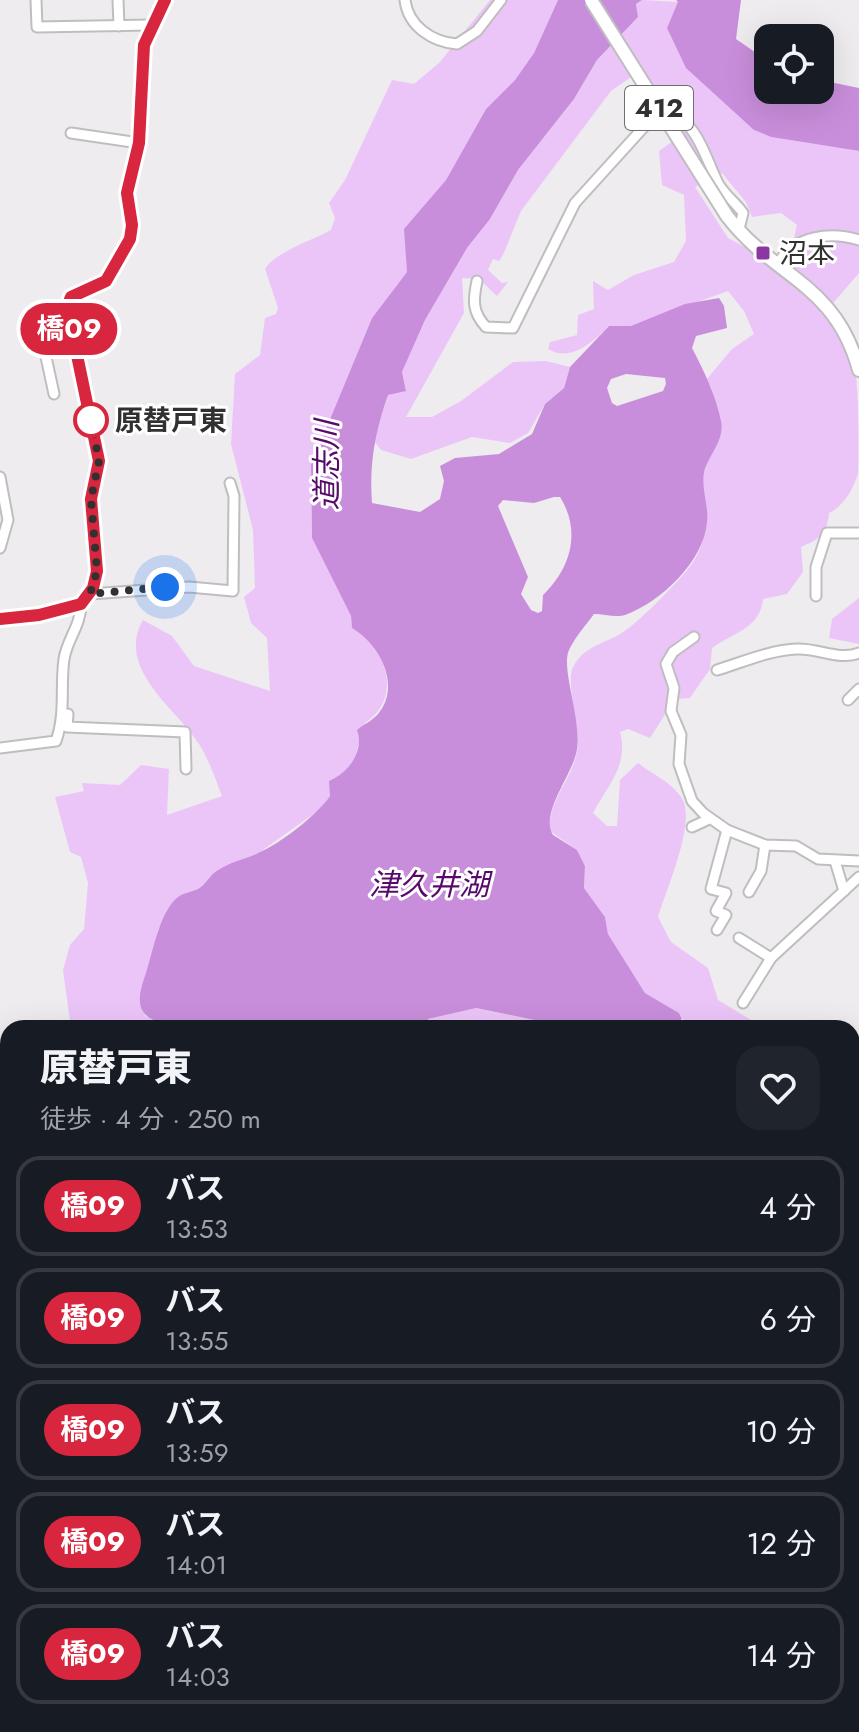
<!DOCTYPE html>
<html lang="ja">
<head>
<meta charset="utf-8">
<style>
  :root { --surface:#171b24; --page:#20242c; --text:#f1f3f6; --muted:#9ea1a6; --line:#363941 }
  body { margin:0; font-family:Jost,"Noto Sans JP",sans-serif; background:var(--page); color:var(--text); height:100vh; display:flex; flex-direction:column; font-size:30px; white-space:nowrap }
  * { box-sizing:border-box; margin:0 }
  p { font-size:26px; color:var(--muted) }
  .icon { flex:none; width:44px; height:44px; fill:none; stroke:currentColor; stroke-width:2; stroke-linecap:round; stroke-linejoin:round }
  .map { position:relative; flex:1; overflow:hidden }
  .sheet { position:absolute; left:0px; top:1020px; width:860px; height:712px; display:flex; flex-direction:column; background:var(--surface); border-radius:24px 24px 0 0; box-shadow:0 8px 32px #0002 }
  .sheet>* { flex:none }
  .badge { padding:0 16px; border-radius:26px; font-size:28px; line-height:52px }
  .buttons { position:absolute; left:754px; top:24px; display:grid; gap:16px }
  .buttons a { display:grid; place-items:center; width:80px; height:80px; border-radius:16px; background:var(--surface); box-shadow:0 8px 32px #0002; font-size:40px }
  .you { position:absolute; width:40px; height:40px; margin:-20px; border:6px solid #fff; border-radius:50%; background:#1a73e8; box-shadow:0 0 0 12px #1a73e833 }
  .map>.badge { position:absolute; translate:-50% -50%; box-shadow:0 0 0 4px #fff }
  .round { display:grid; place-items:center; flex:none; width:84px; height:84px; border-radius:24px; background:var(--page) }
  .summary { display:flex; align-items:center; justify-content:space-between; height:136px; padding:0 40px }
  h1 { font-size:38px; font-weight:800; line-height:60px }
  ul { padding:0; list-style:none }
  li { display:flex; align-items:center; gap:24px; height:100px; margin:0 16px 12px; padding:0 24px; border:4px solid var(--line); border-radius:24px }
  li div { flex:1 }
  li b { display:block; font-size:30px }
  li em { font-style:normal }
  li .badge { min-width:88px; font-weight:700; text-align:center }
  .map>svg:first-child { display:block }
  .green { fill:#ecc5f8; fill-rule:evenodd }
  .water { fill:#c98edb; fill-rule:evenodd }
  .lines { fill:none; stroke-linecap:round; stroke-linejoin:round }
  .minor-casing { stroke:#c0bdc1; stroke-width:13 }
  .highway-casing { stroke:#c0bdc1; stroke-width:16 }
  .minor { stroke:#fff; stroke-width:9 }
  .highway { stroke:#fff; stroke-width:12 }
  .highway-bridge-casing { stroke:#c0bdc1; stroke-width:16; stroke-linecap:butt }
  .highway-bridge { stroke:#fff; stroke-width:12 }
  .line-casing { stroke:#fff; stroke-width:18 }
  .line { stroke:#d7263d; stroke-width:12 }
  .walk { stroke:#323132; stroke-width:8; stroke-dasharray:0 14.4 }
  .poi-dot { fill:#8c36a4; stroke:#fff; stroke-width:3 }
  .stop-dot { fill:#fff; stroke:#d7263d; stroke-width:4 }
  .labels { text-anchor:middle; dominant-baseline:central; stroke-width:6; stroke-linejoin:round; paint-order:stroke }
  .shield { fill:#fff; stroke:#706f70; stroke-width:2 }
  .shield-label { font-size:26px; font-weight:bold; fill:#323132 }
  .poi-label { font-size:28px; fill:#323132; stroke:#fff; text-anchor:start }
  .stop-label { font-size:28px; font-weight:bold; fill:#323132; stroke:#fff; text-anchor:start }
  .water-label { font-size:30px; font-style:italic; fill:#580a6a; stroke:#fff }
</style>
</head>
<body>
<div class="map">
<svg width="859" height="1732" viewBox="0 0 859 1732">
  <rect width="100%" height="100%" fill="#eeecef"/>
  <g class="green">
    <path d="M490,0H558L534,53L515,80L486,109L446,180L405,229L407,272L372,318L311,465L312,538L351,616L352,627C386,649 404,697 365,723L355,757L322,808L260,852L219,869L200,888L178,897L158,930L156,951L141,988L145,1016L157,1021V1028H71L63,970L70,945L84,929L88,883L81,857L70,852L55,797L84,791L82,783L120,785L141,765L169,769L167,815L222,796C215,778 209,760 199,744C177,709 115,669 143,620L172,636L194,666L270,691L267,638L251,623L244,597L255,588L253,530L231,444L235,374L260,355L265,318L276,314L278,308L265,269C275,252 313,240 331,230L335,218L329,203L345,180L392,80L414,84L440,62Z"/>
    <path d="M642,0L679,2L754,130L771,137L859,151V273L834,302L819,306C832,325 846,342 854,364C859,381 859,457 858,474C853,489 844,506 829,513C827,534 820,539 801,547L803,572L787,594L763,599C761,628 731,634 712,648L710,669L690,698L675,699L650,738L628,729L620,732C629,765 608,785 593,813L607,826H617L620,780L638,763C653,775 669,780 681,797C698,820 665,892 658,917L671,942L708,968L718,1000L751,1020L756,1028H689L679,1013L645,993L608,934L605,917L584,888L585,866L577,850L550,831C547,802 572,780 577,752C581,729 565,684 573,667C585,644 607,644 626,630C641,620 681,579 691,565C718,527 695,503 705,470C713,442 726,441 716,408C713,398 713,388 706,380L732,349L754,334L744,311L728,291L631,326H609C594,341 571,363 548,349L550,342L577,335L578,315L594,309L593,281L608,290L634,275L674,262L686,241L684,195L662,185L659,151L680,136L634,75L611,91L521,211L503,255L499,261L493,259L488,270L502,283L508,282L497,296L479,279L462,278L464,313L406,417H432L461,401L513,362L546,361L570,367L564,388L545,404L528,433L510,443L472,437L411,459L381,450L373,440L388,395L406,390L402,372L425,320L467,248L490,219L518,170L574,99L597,60L638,17L636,4ZM722,173L746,202L752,217L781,213L797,225L787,269L728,238L695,187Z"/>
    <path d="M859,598V644L829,638L832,619Z"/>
    <path d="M475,1008L573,1028H422L428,1019Z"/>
    <path d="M852,1138L859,1140V1227L852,1226Z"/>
    <path d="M8,1143V1288H0V1148Z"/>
    <path d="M852,1308L859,1311V1732H0V1418L8,1415V1724H852Z"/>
  </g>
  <g class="water">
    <path d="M558,0H642L636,4L638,17L597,60L574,99L518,170L490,219L467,248L425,320L402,372L406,391L388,395C375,432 369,464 372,503L420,512L440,499L444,481L440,466L455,458L499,454L532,434L545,404L564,388L570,367L609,326H631L685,304L719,298L724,306L727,328L696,336L692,348C704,371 716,396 721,421C725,441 708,455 704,473C701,490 709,505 707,522C704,561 661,602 625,615C616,618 604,614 594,614C586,625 575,637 569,650C560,669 584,723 576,754C570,778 540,814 553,835L577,850L585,866L584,888L605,917L608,934L645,993L679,1013L682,1019L668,1028H573L476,1008L428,1019L422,1028H157L156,1021C135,1013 138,995 145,976C153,953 159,912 178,897C185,892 194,892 201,887C207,882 211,874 218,870C230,862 245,859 258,853C280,844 317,815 330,796L329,781C347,774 365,751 357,730C363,725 373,720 378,714C402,685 379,644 352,628L351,616L312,538L311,465L372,318L407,272L404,229L446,180L486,109L515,80L534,53ZM626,374L665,378L666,384L663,391L617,406L612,403L607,388L611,379ZM554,497H560C582,532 570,569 543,595L542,611L538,613L531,610L521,594L528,577L498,506L503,500L534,503Z"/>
    <path d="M676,0H741L736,39L768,61V90H820V80L859,88V151L771,137L754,130L686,68L667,28L678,2Z"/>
    <path d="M852,1226L859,1227V1311L852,1308Z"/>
    <path d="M0,1288H8V1415L0,1418Z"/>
  </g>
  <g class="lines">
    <defs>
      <g id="minor">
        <path d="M36,0L37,27L151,25"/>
        <path d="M118,0L119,26"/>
        <path d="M405,0C408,26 432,42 457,44L477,31L501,0"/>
        <path d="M71,133L139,143"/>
        <path d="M779,262C795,236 830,231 859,240"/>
        <path d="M477,281C473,300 472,312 486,327L513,328L575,203L653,117C693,102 705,159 719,185C726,196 736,203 743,213L739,229"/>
        <path d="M54,394L46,357L69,327"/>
        <path d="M0,477L8,520L0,548"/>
        <path d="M90,594L189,587L233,591L234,496L230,483"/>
        <path d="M816,596V567L827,533H859"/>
        <path d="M0,619L73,608L90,594L95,580L91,499L99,461L67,307L71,297L106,281L130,239L132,225L127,193L140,136L144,45L165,0"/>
        <path d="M694,637L673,652L666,664L674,688L671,711L681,735L679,764L692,801L703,813L727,830L765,845L796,846L818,859L859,861"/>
        <path d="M717,670C743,662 770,650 797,649C818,648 840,661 859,653"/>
        <path d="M848,700L859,689"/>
        <path d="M68,714L67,727L185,732L186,769"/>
        <path d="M0,748L56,741C66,713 60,687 64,659C67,639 81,626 81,604"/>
        <path d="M692,827L709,819"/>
        <path d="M835,861L844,891"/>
        <path d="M749,892L761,871L765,845"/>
        <path d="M717,930L726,915L716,911L726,893L711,889L727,830"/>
        <path d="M739,938L771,958"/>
        <path d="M743,1003L771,958L859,877"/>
      </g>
      <path id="highway" d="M727,216C774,278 835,282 859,370"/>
    </defs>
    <use href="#minor" class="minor-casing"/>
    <use href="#highway" class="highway-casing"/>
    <use href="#minor" class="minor"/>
    <use href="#highway" class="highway"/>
    <defs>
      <path id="highway-bridge" d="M591,0L727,216"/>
    </defs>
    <use href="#highway-bridge" class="highway-bridge-casing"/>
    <use href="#highway-bridge" class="highway-bridge"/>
  </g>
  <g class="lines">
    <defs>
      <path id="line" d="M0,619L39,615L81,604L93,588L97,571L91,499L99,461L67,307L71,297L106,281L130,239L132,225L127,193L139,143L144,45L165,0"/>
    </defs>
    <use href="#line" class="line-casing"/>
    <use href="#line" class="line"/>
    <path class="walk" d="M91,420L99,461L91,499L97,571L90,594L165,587"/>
  </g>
  <rect class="poi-dot" x="755" y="245" width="16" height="16" rx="4"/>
  <circle class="stop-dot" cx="91" cy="420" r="16"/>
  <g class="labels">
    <rect class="shield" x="625" y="86" width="68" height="44" rx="6"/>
    <g class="shield-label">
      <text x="659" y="108">412</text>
    </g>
    <g class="poi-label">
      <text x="779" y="253">沼本</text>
    </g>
    <g class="stop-label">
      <text x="115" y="420">原替戸東</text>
    </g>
    <g class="water-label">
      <text transform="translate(326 465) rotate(-90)">道志川</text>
      <text x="429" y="884">津久井湖</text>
    </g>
  </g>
</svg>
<div class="buttons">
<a><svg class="icon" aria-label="locate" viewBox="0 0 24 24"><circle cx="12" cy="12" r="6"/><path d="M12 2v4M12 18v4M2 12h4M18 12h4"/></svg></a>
</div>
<div class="you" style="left:165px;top:587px"></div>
<b class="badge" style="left:69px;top:329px;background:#d7263d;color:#fff">橋09</b>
<section class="sheet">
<div class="summary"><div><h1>原替戸東</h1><p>徒歩 · 4 分 · 250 m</p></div><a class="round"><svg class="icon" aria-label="heart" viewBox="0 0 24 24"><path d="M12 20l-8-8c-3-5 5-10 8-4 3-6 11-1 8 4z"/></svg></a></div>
<ul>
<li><span class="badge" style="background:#d7263d;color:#fff">橋09</span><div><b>バス</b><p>13:53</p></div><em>4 分</em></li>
<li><span class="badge" style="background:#d7263d;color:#fff">橋09</span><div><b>バス</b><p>13:55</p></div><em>6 分</em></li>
<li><span class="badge" style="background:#d7263d;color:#fff">橋09</span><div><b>バス</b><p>13:59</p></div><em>10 分</em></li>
<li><span class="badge" style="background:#d7263d;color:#fff">橋09</span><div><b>バス</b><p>14:01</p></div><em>12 分</em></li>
<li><span class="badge" style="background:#d7263d;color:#fff">橋09</span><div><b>バス</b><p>14:03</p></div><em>14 分</em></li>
</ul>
</section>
</div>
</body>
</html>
